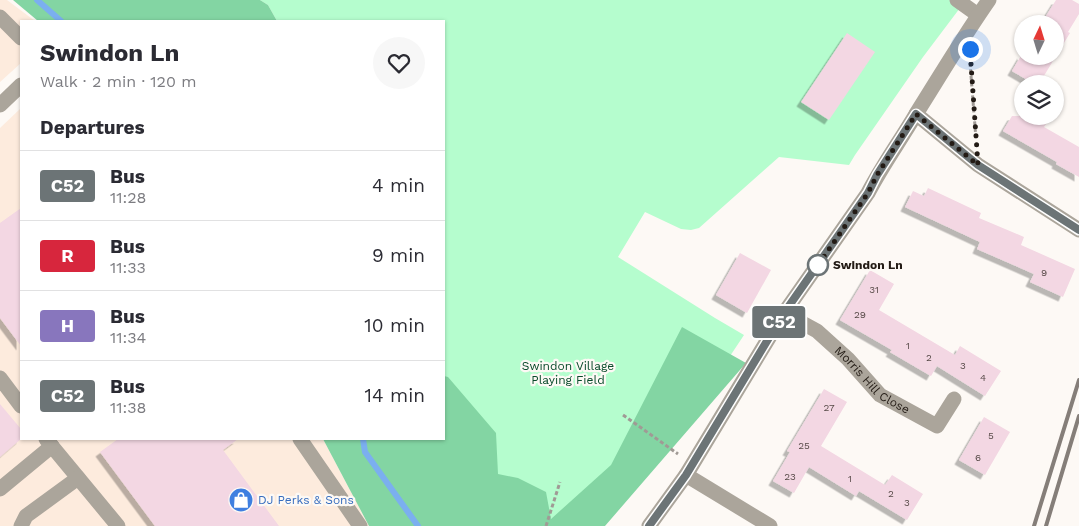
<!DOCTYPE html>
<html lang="en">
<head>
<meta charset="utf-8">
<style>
  :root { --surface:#fff; --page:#f7f7f7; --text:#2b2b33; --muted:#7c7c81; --line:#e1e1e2 }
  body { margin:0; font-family:"Work Sans",sans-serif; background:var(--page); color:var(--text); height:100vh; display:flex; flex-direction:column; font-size:19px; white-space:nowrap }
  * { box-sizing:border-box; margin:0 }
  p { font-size:16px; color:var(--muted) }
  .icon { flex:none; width:28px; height:28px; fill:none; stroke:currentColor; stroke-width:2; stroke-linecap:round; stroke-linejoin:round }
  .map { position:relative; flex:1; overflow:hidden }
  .side { position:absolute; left:20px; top:20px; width:425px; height:420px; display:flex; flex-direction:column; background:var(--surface); border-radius:0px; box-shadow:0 1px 4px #0004 }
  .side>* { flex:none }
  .badge { padding:0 10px; border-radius:4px; font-size:18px; line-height:32px }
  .needle { width:32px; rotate:4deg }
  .fabs { position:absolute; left:1014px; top:15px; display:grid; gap:10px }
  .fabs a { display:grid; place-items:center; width:50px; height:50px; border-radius:50%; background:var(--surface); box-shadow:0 1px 4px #0004; font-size:25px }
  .you { position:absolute; width:25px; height:25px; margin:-12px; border:4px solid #fff; border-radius:50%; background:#1a73e8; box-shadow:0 0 0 8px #1a73e833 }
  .map>.badge { position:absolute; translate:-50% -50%; box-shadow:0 0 0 2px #fff }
  h2 { padding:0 20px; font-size:19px; line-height:45px }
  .round { display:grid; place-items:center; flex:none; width:52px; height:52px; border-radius:26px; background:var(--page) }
  .head { display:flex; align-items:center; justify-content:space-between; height:85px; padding:0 20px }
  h1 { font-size:24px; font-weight:700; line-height:38px }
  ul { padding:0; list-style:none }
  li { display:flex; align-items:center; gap:15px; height:70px; padding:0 20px; border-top:1px solid var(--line) }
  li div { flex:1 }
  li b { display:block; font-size:19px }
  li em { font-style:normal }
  li .badge { min-width:55px; font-weight:700; text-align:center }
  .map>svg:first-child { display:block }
  .built { fill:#fdebdd }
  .green { fill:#b5fdce }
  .forest { fill:#83d5a3 }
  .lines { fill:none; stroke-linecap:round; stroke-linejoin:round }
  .stream { stroke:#7bafef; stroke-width:6 }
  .building { fill:#f3d7e3; filter:url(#shadow) }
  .path { stroke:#a09a95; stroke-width:3; stroke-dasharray:4 2.5; stroke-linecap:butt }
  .minor { stroke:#aba59b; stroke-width:15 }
  .rail { stroke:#857e79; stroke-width:4 }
  .line-casing { stroke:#fff; stroke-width:11 }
  .line { stroke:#6c7476; stroke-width:8 }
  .walk { stroke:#231b15; stroke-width:5; stroke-dasharray:0 9 }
  .stop-dot { fill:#fff; stroke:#6c7476; stroke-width:2.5 }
  .labels { text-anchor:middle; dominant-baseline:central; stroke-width:4.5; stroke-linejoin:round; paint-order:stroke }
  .number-label { font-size:10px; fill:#574a48 }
  .stop-label { font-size:12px; font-weight:bold; fill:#231b15; stroke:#fdf9f5; text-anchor:start }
  .park-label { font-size:12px; fill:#074929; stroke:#fdf9f5 }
  .street-label { font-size:12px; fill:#231b15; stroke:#fdf9f5 }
  .shop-label { font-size:12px; fill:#366cbe; stroke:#fdf9f5; text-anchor:start }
</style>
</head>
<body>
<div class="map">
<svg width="1079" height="526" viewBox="0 0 1079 526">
  <defs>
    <filter id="shadow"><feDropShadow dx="-4.5" dy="4.5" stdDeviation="0" flood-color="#0004"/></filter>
  </defs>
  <rect width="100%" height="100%" fill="#fdf9f5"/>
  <g class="built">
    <path d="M0,0H7L35,21H21V63L0,82Z"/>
    <path d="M21,108V439H323L369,526H0V128Z"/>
  </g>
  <path class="green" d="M260,0H966L923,57L855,155L849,165L779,157L699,228L691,230L681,229L645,212L618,257L715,318L744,335L665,454L597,526H471L444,439V21H277L268,5Z"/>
  <g class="forest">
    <path d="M13,0H260L268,5L277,21H38Z"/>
    <path d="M682,327L746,363L605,526H369L323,439H444V376L448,377L496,433L498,474L518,478L546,492L551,519L611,465Z"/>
  </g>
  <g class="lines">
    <g class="stream">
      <path d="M37,0L61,21"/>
      <path d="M363,439L365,452L418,526"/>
    </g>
  </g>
  <g class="building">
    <path d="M1056,0H1072L1079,4V14L1068,32L1070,33L1039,84H1034L1012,71L1022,54V56H1055V24H1041Z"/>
    <path d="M847,33L875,52L829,120L801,102Z"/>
    <path d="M1012,116H1051L1044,127L1079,147V177L1056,164L1057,162L1003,131Z"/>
    <path d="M928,188L981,213L979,218L1024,237L1021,245L1075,269L1063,297L1030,282L1034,274L977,249L980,242L905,207L913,191L924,196Z"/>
    <path d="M21,208V346L0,318V223Z"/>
    <path d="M740,253L771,270L747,313L716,295Z"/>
    <path d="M870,270L894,284L879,310L955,355L960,346L1001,371L985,396L937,366L931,376L890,352L892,350L840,320Z"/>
    <path d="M824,389L847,402L821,446L885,485L892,475L923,494L907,520L859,491L856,496L809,467L794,493L773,481L790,452L787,451Z"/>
    <path d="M0,404L21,429V439L0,457Z"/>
    <path d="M984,417L1010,432L985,475L959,460Z"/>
    <path d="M118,439H238L223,450L279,526H155L100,452Z"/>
  </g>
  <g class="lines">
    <g class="path">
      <path d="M970,63L976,139"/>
      <path d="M623,415L678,454"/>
      <path d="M546,526L560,482"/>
    </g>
    <g class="minor">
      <path d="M957,0L978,15"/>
      <path d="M0,17L21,38"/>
      <path d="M0,105L21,85"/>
      <path d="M916,114L978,165L1079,230"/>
      <path id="s1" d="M784,313L817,331L848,359L880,395L937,426L954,399"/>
      <path d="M0,378L21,406"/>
      <path d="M46,439L118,526"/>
      <path d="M300,439L360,526"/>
      <path d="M686,475L770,526"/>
      <path d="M0,489L52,446"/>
      <path d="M21,526L26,516L78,478"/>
      <path d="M649,526L686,475L784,313L868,193C882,166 900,141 916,114C940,76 963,37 989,0"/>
    </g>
    <g class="rail">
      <path d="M1034,526L1079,380"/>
      <path d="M1046,526L1079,416"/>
    </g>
  </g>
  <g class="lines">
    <defs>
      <path id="line" d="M649,526L686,475L784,313L868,193L877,175L916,114L978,165L1079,230"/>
    </defs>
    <use href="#line" class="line-casing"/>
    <use href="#line" class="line"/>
    <path class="walk" d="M818,265L816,268L868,193L877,175L916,114L978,165L970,49"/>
  </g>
  <defs>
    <symbol id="shop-disc" viewBox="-11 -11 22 22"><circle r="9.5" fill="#3f7fe0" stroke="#fdf9f5"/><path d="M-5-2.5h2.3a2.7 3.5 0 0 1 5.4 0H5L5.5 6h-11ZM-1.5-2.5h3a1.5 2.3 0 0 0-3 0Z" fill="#fff"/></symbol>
  </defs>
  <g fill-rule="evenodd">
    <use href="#shop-disc" x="227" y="486" width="28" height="28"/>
  </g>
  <circle class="stop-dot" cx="818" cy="265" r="10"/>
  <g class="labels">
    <g class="number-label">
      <text x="1044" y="272">9</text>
      <text x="874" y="289">31</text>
      <text x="860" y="314">29</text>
      <text x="908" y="345">1</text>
      <text x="929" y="357">2</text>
      <text x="963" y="365">3</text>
      <text x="983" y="377">4</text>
      <text x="829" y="407">27</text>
      <text x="991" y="435">5</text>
      <text x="804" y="445">25</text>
      <text x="978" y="457">6</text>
      <text x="790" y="476">23</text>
      <text x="850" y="478">1</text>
      <text x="891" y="493">2</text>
      <text x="907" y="502">3</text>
    </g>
    <g class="stop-label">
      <text x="833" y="265">Swindon Ln</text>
    </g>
    <g class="park-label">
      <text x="568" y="366">Swindon Village<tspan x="568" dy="14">Playing Field</tspan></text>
    </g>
    <g class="street-label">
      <text stroke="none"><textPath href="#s1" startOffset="112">Morris Hill Close</textPath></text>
    </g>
    <g class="shop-label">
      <text x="258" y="500">DJ Perks &amp; Sons</text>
    </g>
  </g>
</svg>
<div class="fabs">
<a><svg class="needle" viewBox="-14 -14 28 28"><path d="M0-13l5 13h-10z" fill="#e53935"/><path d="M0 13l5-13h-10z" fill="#7c7c81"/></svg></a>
<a><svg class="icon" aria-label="layers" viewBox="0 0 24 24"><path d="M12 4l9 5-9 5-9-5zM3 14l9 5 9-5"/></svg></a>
</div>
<div class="you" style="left:970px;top:49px"></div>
<b class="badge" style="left:779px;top:322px;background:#6c7476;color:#fff">C52</b>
<section class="side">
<div class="head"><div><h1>Swindon Ln</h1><p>Walk · 2 min · 120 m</p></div><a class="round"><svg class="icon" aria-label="heart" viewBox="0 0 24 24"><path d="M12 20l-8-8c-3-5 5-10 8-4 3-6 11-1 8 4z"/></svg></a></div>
<h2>Departures</h2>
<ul>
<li><span class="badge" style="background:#6c7476;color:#fff">C52</span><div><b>Bus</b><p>11:28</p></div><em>4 min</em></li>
<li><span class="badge" style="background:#d7263d;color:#fff">R</span><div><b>Bus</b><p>11:33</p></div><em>9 min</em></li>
<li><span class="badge" style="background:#8876bd;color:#fff">H</span><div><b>Bus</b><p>11:34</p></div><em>10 min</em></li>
<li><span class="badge" style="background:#6c7476;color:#fff">C52</span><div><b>Bus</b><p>11:38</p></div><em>14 min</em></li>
</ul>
</section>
</div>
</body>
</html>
